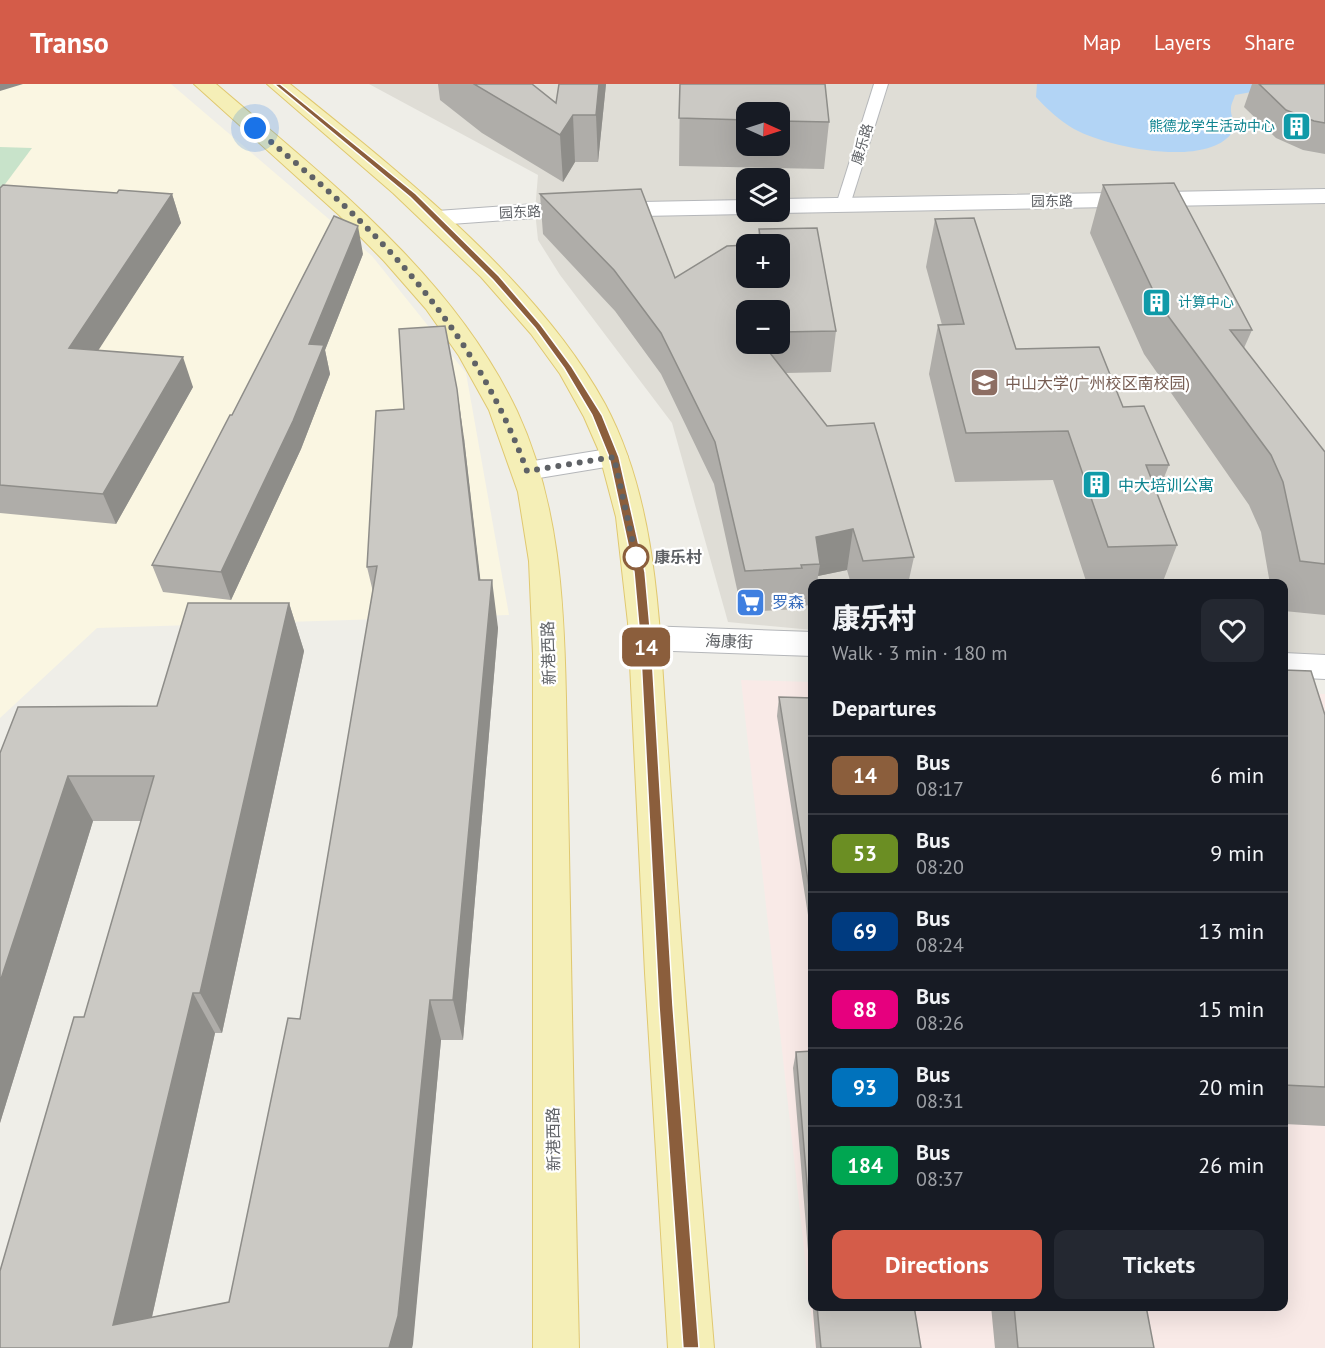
<!DOCTYPE html>
<html lang="en">
<head>
<meta charset="utf-8">
<style>
  :root { --surface:#171b24; --page:#242831; --text:#f1f3f6; --muted:#9ea1a6; --line:#363941; --accent:#d45c49 }
  body { margin:0; font-family:"PT Sans","Noto Sans SC",sans-serif; background:var(--page); color:var(--text); height:100vh; display:flex; flex-direction:column; font-size:22px; white-space:nowrap }
  * { box-sizing:border-box; margin:0 }
  p { font-size:20px; color:var(--muted) }
  .icon { flex:none; width:33px; height:33px; fill:none; stroke:currentColor; stroke-width:2; stroke-linecap:round; stroke-linejoin:round }
  .map { position:relative; flex:1; overflow:hidden }
  .panel { position:absolute; left:808px; top:495px; width:480px; height:732px; display:flex; flex-direction:column; background:var(--surface); border-radius:12px; box-shadow:0 6px 24px #0002 }
  .panel>* { flex:none }
  .badge { padding:0 12px; border-radius:9px; font-size:21px; line-height:39px }
  .needle { width:39px; rotate:93deg }
  .tools { position:absolute; left:736px; top:18px; display:grid; gap:12px }
  .tools a { display:grid; place-items:center; width:54px; height:54px; border-radius:12px; background:var(--surface); box-shadow:0 6px 24px #0002; font-size:30px }
  .you { position:absolute; width:30px; height:30px; margin:-15px; border:4px solid #fff; border-radius:50%; background:#1a73e8; box-shadow:0 0 0 9px #1a73e833 }
  .map>.badge { position:absolute; translate:-50% -50%; box-shadow:0 0 0 3px #fff }
  h2 { padding:0 24px; font-size:22px; line-height:54px }
  .round { display:grid; place-items:center; flex:none; width:63px; height:63px; border-radius:12px; background:var(--page) }
  .overview { display:flex; align-items:center; justify-content:space-between; height:102px; padding:0 24px }
  h1 { font-size:28px; font-weight:800; line-height:45px }
  .button { display:flex; gap:12px; margin-top:auto; padding:12px 24px }
  .button a { flex:1; height:69px; border-radius:12px; background:var(--accent); color:#fff; font-size:24px; font-weight:800; line-height:69px; text-align:center }
  .button a+a { background:var(--page); color:var(--text) }
  ul { padding:0; list-style:none }
  li { display:flex; align-items:center; gap:18px; height:78px; padding:0 24px; border-top:2px solid var(--line) }
  li div { flex:1 }
  li b { display:block; font-size:22px }
  li em { font-style:normal }
  li .badge { min-width:66px; font-weight:700; text-align:center }
  header { display:flex; align-items:center; gap:36px; box-sizing:border-box; height:84px; padding:0 30px; background:var(--accent); color:#fff }
  header strong { font-size:28px }
  nav { display:flex; gap:33px; margin-inline-start:auto; font-size:21px }
  .map>svg:first-child { display:block }
  .commercial { fill:#faf6e2 }
  .education { fill:#dfddd6; fill-rule:evenodd }
  .medical { fill:#f9eae7 }
  .green { fill:#c8e3ca }
  .water { fill:#b2d4f5 }
  .lines { fill:none; stroke-linecap:round; stroke-linejoin:round }
  .service-casing { stroke:#b5b7ba; stroke-width:2 }
  .minor-casing { stroke:#b5b7ba; stroke-width:2 }
  .tertiary-casing { stroke:#b5b7ba; stroke-width:2 }
  .primary-casing { stroke:#e0c870; stroke-width:2 }
  .service { fill:#fff; fill-rule:evenodd }
  .minor { fill:#fff; fill-rule:evenodd }
  .tertiary { fill:#fff; fill-rule:evenodd }
  .primary { fill:#f5efb7; fill-rule:evenodd }
  .wall { fill:#afada9; fill-rule:evenodd }
  .shaded-wall { fill:#8e8d89 }
  .building { fill:#cbc9c4; stroke:#8e8d89; stroke-width:1.5 }
  .line { fill:#8b5e3c; stroke:#fff; stroke-width:1.5 }
  .walk { stroke:#5f6266; stroke-width:6; stroke-dasharray:0 10.8 }
  .stop-dot { fill:#fff; stroke:#8b5e3c; stroke-width:3 }
  .labels { text-anchor:middle; dominant-baseline:central; stroke-width:4.5; stroke-linejoin:round; paint-order:stroke }
  .far-culture-label { font-size:14px; fill:#0d838f; stroke:#fff; text-anchor:end }
  .far-street-label { font-size:14px; fill:#5f6266; stroke:#fff }
  .education-label { font-size:16px; fill:#785e54; stroke:#fff; text-anchor:start }
  .culture-label { font-size:16px; fill:#0d838f; stroke:#fff; text-anchor:start }
  .stop-label { font-size:16px; font-weight:bold; fill:#5f6266; stroke:#fff; text-anchor:start }
  .shop-label { font-size:16px; fill:#366cbe; stroke:#fff; text-anchor:start }
  .street-label { font-size:16px; fill:#5f6266; stroke:#fff }
</style>
</head>
<body>
<header>
<strong>Transo</strong>
<nav><a>Map</a><a>Layers</a><a>Share</a></nav>
</header>
<div class="map">
<svg width="1325" height="1264" viewBox="0 0 1325 1264">
  <rect width="100%" height="100%" fill="#efeee8"/>
  <path class="commercial" d="M0,0H171L372,172L466,289L509,531L97,544L0,634Z"/>
  <path class="education" d="M369,0H1325V575L1284,573V500H813V546L728,538L672,339L560,191L538,156L535,127L538,91ZM747,28H780V62H747ZM747,94H780V128H747ZM747,160H780V194H747ZM747,226H780V260H747Z"/>
  <path class="medical" d="M741,596L813,598V1222H1284V609L1325,610V1264H815Z"/>
  <path class="green" d="M0,63L32,64L0,107Z"/>
  <path class="water" d="M1037,0H1296L1235,11C1234,15 1231,20 1231,24C1230,34 1238,40 1231,50C1204,84 1107,63 1074,45C1060,37 1047,25 1036,13Z"/>
  <g class="lines">
    <defs>
      <path id="service" d="M874,0H888L850,121L848,124H838L836,121Z"/>
      <g id="minor">
        <path d="M1325,105V119L780,129L774,128H780V115Z"/>
        <path d="M747,116V128H755L747,130L535,134L437,141L429,139L425,134L429,129L437,127L535,120Z"/>
        <path d="M645,542L813,548V572L645,566L634,562L629,554L634,546Z"/>
        <path d="M1284,569L1325,571V595L1284,593Z"/>
      </g>
      <path id="tertiary" d="M614,364L624,366L628,373L624,380L527,396L517,394L513,387L517,380L527,378Z"/>
      <g id="primary">
        <path d="M194,0H216C327,95 453,192 517,327C559,418 564,515 566,614C567,665 568,717 569,768C572,933 575,1099 579,1264H533V570L529,477L518,408L489,326L459,272L426,225L384,177L339,131Z"/>
        <path d="M267,0H290C399,88 537,196 605,320C652,408 658,512 664,609C668,668 672,726 676,785C687,945 701,1104 714,1264H668L645,889L628,539L616,433L598,365L584,333L560,290L531,250L481,193L393,109Z"/>
      </g>
    </defs>
    <use href="#service" class="service-casing"/>
    <use href="#minor" class="minor-casing"/>
    <use href="#tertiary" class="tertiary-casing"/>
    <use href="#primary" class="primary-casing"/>
    <use href="#service" class="service"/>
    <use href="#minor" class="minor"/>
    <use href="#tertiary" class="tertiary"/>
    <use href="#primary" class="primary"/>
  </g>
  <g class="wall">
    <path d="M438,0H532L556,19L559,0H606L598,78H575L563,98L482,49L440,16Z"/>
    <path d="M680,0H825L829,38L824,85L679,82ZM747,28H780V62H747Z"/>
    <path d="M1252,0H1325V70L1303,66L1276,54L1244,23Z"/>
    <path d="M1103,101L1252,246L1244,264L1325,368V531L1284,527V500H1270L1261,448L1249,421L1144,270L1090,149Z"/>
    <path d="M0,104L117,109L172,110L181,139L98,266L193,303L116,440L0,429Z"/>
    <path d="M641,105L675,194L727,162L747,161V194H780V160H758L759,145L817,144L836,247L831,288L786,289L827,342L874,339L914,473L908,500H851L847,486L818,492L817,500H813V521L798,522L797,525L742,528L714,400L661,290L615,227L543,150L540,110ZM747,226H780V260H747Z"/>
    <path d="M935,135L1016,265L1123,323L1169,381L1157,411L1177,461L1162,500H1087L1053,396L955,398L929,290L938,241H942L926,183Z"/>
    <path d="M363,170L325,266L330,290L301,365L231,516L163,508L152,481L232,331Z"/>
    <path d="M464,354L480,496L498,544L463,956H441L412,1264H0L84,933L141,737H93L0,1039V669L157,622L289,519L304,567L222,949H215L152,1233L229,1218L300,935L373,508L367,483Z"/>
    <path d="M1284,586L1325,631V1042L1284,1040Z"/>
    <path d="M779,613L813,614V863L777,632Z"/>
    <path d="M813,967V1222H914L921,1264H816L793,984L796,968Z"/>
    <path d="M991,1222H1146L1154,1264H995Z"/>
  </g>
  <g class="shaded-wall">
    <path d="M0,0H23L0,7Z"/>
    <path d="M599,0H606L598,78L596,31Z"/>
    <path d="M573,31L575,78L563,98L560,51Z"/>
    <path d="M172,110L181,139L81,293L69,264Z"/>
    <path d="M358,142L363,170L325,266L330,290L301,365L231,516L221,488L309,260Z"/>
    <path d="M183,273L193,303L116,440L103,410Z"/>
    <path d="M457,305L464,354L486,544L479,496Z"/>
    <path d="M853,445L847,486L818,492L820,480L816,453Z"/>
    <path d="M492,496L498,544L463,956L453,916Z"/>
    <path d="M289,519L304,567L222,949L200,909Z"/>
    <path d="M68,692L93,737L0,1039V898Z"/>
    <path d="M193,909L215,949L145,1264L113,1241Z"/>
    <path d="M430,916L441,956L413,1260L412,1264H389Z"/>
  </g>
  <g class="building">
    <path d="M474,0H532L556,19L559,0H599L596,31H573L560,51Z"/>
    <path d="M680,0H825L829,38L780,37V28H747V36L679,34Z"/>
    <path d="M1259,0H1325V39L1314,37L1286,26Z"/>
    <path d="M1174,99L1252,246H1230L1325,368V480L1300,477L1283,398L1271,371L1160,221L1103,101Z"/>
    <path d="M3,101L117,109L119,106L172,110L69,264L183,273L103,410L0,401V104Z"/>
    <path d="M641,105L675,194L727,162L747,161V194H780V160H761L759,145L817,144L836,247L780,248V226H747V260H763L827,342L874,339L914,473L863,477L853,445L816,453L820,480L801,481L802,484L745,487L715,358L661,249L614,186L540,110Z"/>
    <path d="M334,132L358,142L309,260L324,261L293,337L221,488L152,481L230,331H232Z"/>
    <path d="M974,134L1016,265L1099,263L1123,323L1144,322L1169,381H1146L1177,461L1108,463L1068,347L966,349L938,241L964,240L935,135Z"/>
    <path d="M445,242L457,305L479,496H492L453,916H430L398,1232L389,1264H0V1187L74,933H84L154,692H68L0,898V669L18,623L157,622L188,519H289L200,909H193L113,1241L229,1218L288,934L300,935L377,482L367,483L376,327L404,325L399,245Z"/>
    <path d="M1284,586L1311,587L1325,631V1003L1284,1001Z"/>
    <path d="M779,613L813,614V828Z"/>
    <path d="M813,967V1171L796,968Z"/>
    <path d="M817,1222H914L921,1264H821Z"/>
    <path d="M1014,1222H1146L1154,1264H1018Z"/>
  </g>
  <path class="line" d="M274,0H280L416,110L499,192L541,241L572,283L602,331L619,373L645,488L651,554L673,922L699,1264H683L659,922L640,554L634,488L609,373L592,331L564,284L535,244L493,196L410,113Z"/>
  <g class="lines">
    <path class="walk" d="M255,44C289,74 326,103 358,135C432,207 491,289 527,387L614,373L636,473"/>
  </g>
  <defs>
    <symbol id="building-square" viewBox="-11 -11 22 22"><rect x="-9" y="-9" width="18" height="18" rx="4" fill="#0f9aa8" stroke="#fff"/><path d="M-4-6H4V6H1V3H-1V6H-4ZM-2.5-4.3h1.7v1.8h-1.7ZM.8-4.3h1.7v1.8H.8ZM-2.5-1h1.7V.8h-1.7ZM.8-1h1.7V.8H.8Z" fill="#fff"/></symbol>
    <symbol id="university-square" viewBox="-11 -11 22 22"><rect x="-9" y="-9" width="18" height="18" rx="4" fill="#8d6e63" stroke="#fff"/><path d="M0-5L7-2L0 1L-7-2ZM-4 1L0 2.5L4 1V4Q0 6-4 4Z" fill="#fff"/></symbol>
    <symbol id="supermarket-square" viewBox="-11 -11 22 22"><rect x="-9" y="-9" width="18" height="18" rx="4" fill="#3f7fe0" stroke="#fff"/><path d="M-6-5.5h2.5l.6 2H6L4.5 2H-2.5L-4.4-4H-6ZM-1.5 3.2a1.3 1.3 0 1 0 .1 0ZM3 3.2a1.3 1.3 0 1 0 .1 0Z" fill="#fff"/></symbol>
  </defs>
  <g fill-rule="evenodd">
    <use href="#building-square" x="1280" y="26" width="33" height="33"/>
    <use href="#building-square" x="1140" y="202" width="33" height="33"/>
    <use href="#university-square" x="968" y="282" width="33" height="33"/>
    <use href="#building-square" x="1080" y="384" width="33" height="33"/>
    <use href="#supermarket-square" x="734" y="502" width="33" height="33"/>
  </g>
  <circle class="stop-dot" cx="636" cy="473" r="12"/>
  <g class="labels">
    <g class="far-culture-label">
      <text x="1275" y="42">熊德龙学生活动中心</text>
      <text x="1178" y="218" text-anchor="start">计算中心</text>
    </g>
    <g class="far-street-label">
      <text transform="translate(862 60) rotate(-73)">康乐路</text>
      <text transform="translate(1052 117) rotate(-1)">园东路</text>
      <text transform="translate(520 128) rotate(-3)">园东路</text>
    </g>
    <g class="education-label">
      <text x="1005" y="299">中山大学(广州校区南校园)</text>
    </g>
    <g class="culture-label">
      <text x="1118" y="401">中大培训公寓</text>
    </g>
    <g class="stop-label">
      <text x="654" y="473">康乐村</text>
    </g>
    <g class="shop-label">
      <text x="772" y="518">罗森</text>
    </g>
    <g class="street-label">
      <text transform="translate(729 557) rotate(2)">海康街</text>
      <text transform="translate(548 569) rotate(-92)">新港西路</text>
      <text transform="translate(553 1055) rotate(-91)">新港西路</text>
    </g>
  </g>
</svg>
<div class="tools">
<a><svg class="needle" viewBox="-14 -14 28 28"><path d="M0-13l5 13h-10z" fill="#e53935"/><path d="M0 13l5-13h-10z" fill="#9ea1a6"/></svg></a>
<a><svg class="icon" aria-label="layers" viewBox="0 0 24 24"><path d="M12 4l9 5-9 5-9-5zM3 14l9 5 9-5"/></svg></a>
<a>+</a>
<a>−</a>
</div>
<div class="you" style="left:255px;top:44px"></div>
<b class="badge" style="left:646px;top:563px;background:#8b5e3c;color:#fff">14</b>
<section class="panel">
<div class="overview"><div><h1>康乐村</h1><p>Walk · 3 min · 180 m</p></div><a class="round"><svg class="icon" aria-label="heart" viewBox="0 0 24 24"><path d="M12 20l-8-8c-3-5 5-10 8-4 3-6 11-1 8 4z"/></svg></a></div>
<h2>Departures</h2>
<ul>
<li><span class="badge" style="background:#8b5e3c;color:#fff">14</span><div><b>Bus</b><p>08:17</p></div><em>6 min</em></li>
<li><span class="badge" style="background:#6b8e23;color:#fff">53</span><div><b>Bus</b><p>08:20</p></div><em>9 min</em></li>
<li><span class="badge" style="background:#003b80;color:#fff">69</span><div><b>Bus</b><p>08:24</p></div><em>13 min</em></li>
<li><span class="badge" style="background:#e6007e;color:#fff">88</span><div><b>Bus</b><p>08:26</p></div><em>15 min</em></li>
<li><span class="badge" style="background:#0072bc;color:#fff">93</span><div><b>Bus</b><p>08:31</p></div><em>20 min</em></li>
<li><span class="badge" style="background:#00a651;color:#fff">184</span><div><b>Bus</b><p>08:37</p></div><em>26 min</em></li>
</ul>
<div class="button"><a>Directions</a><a>Tickets</a></div>
</section>
</div>
</body>
</html>
